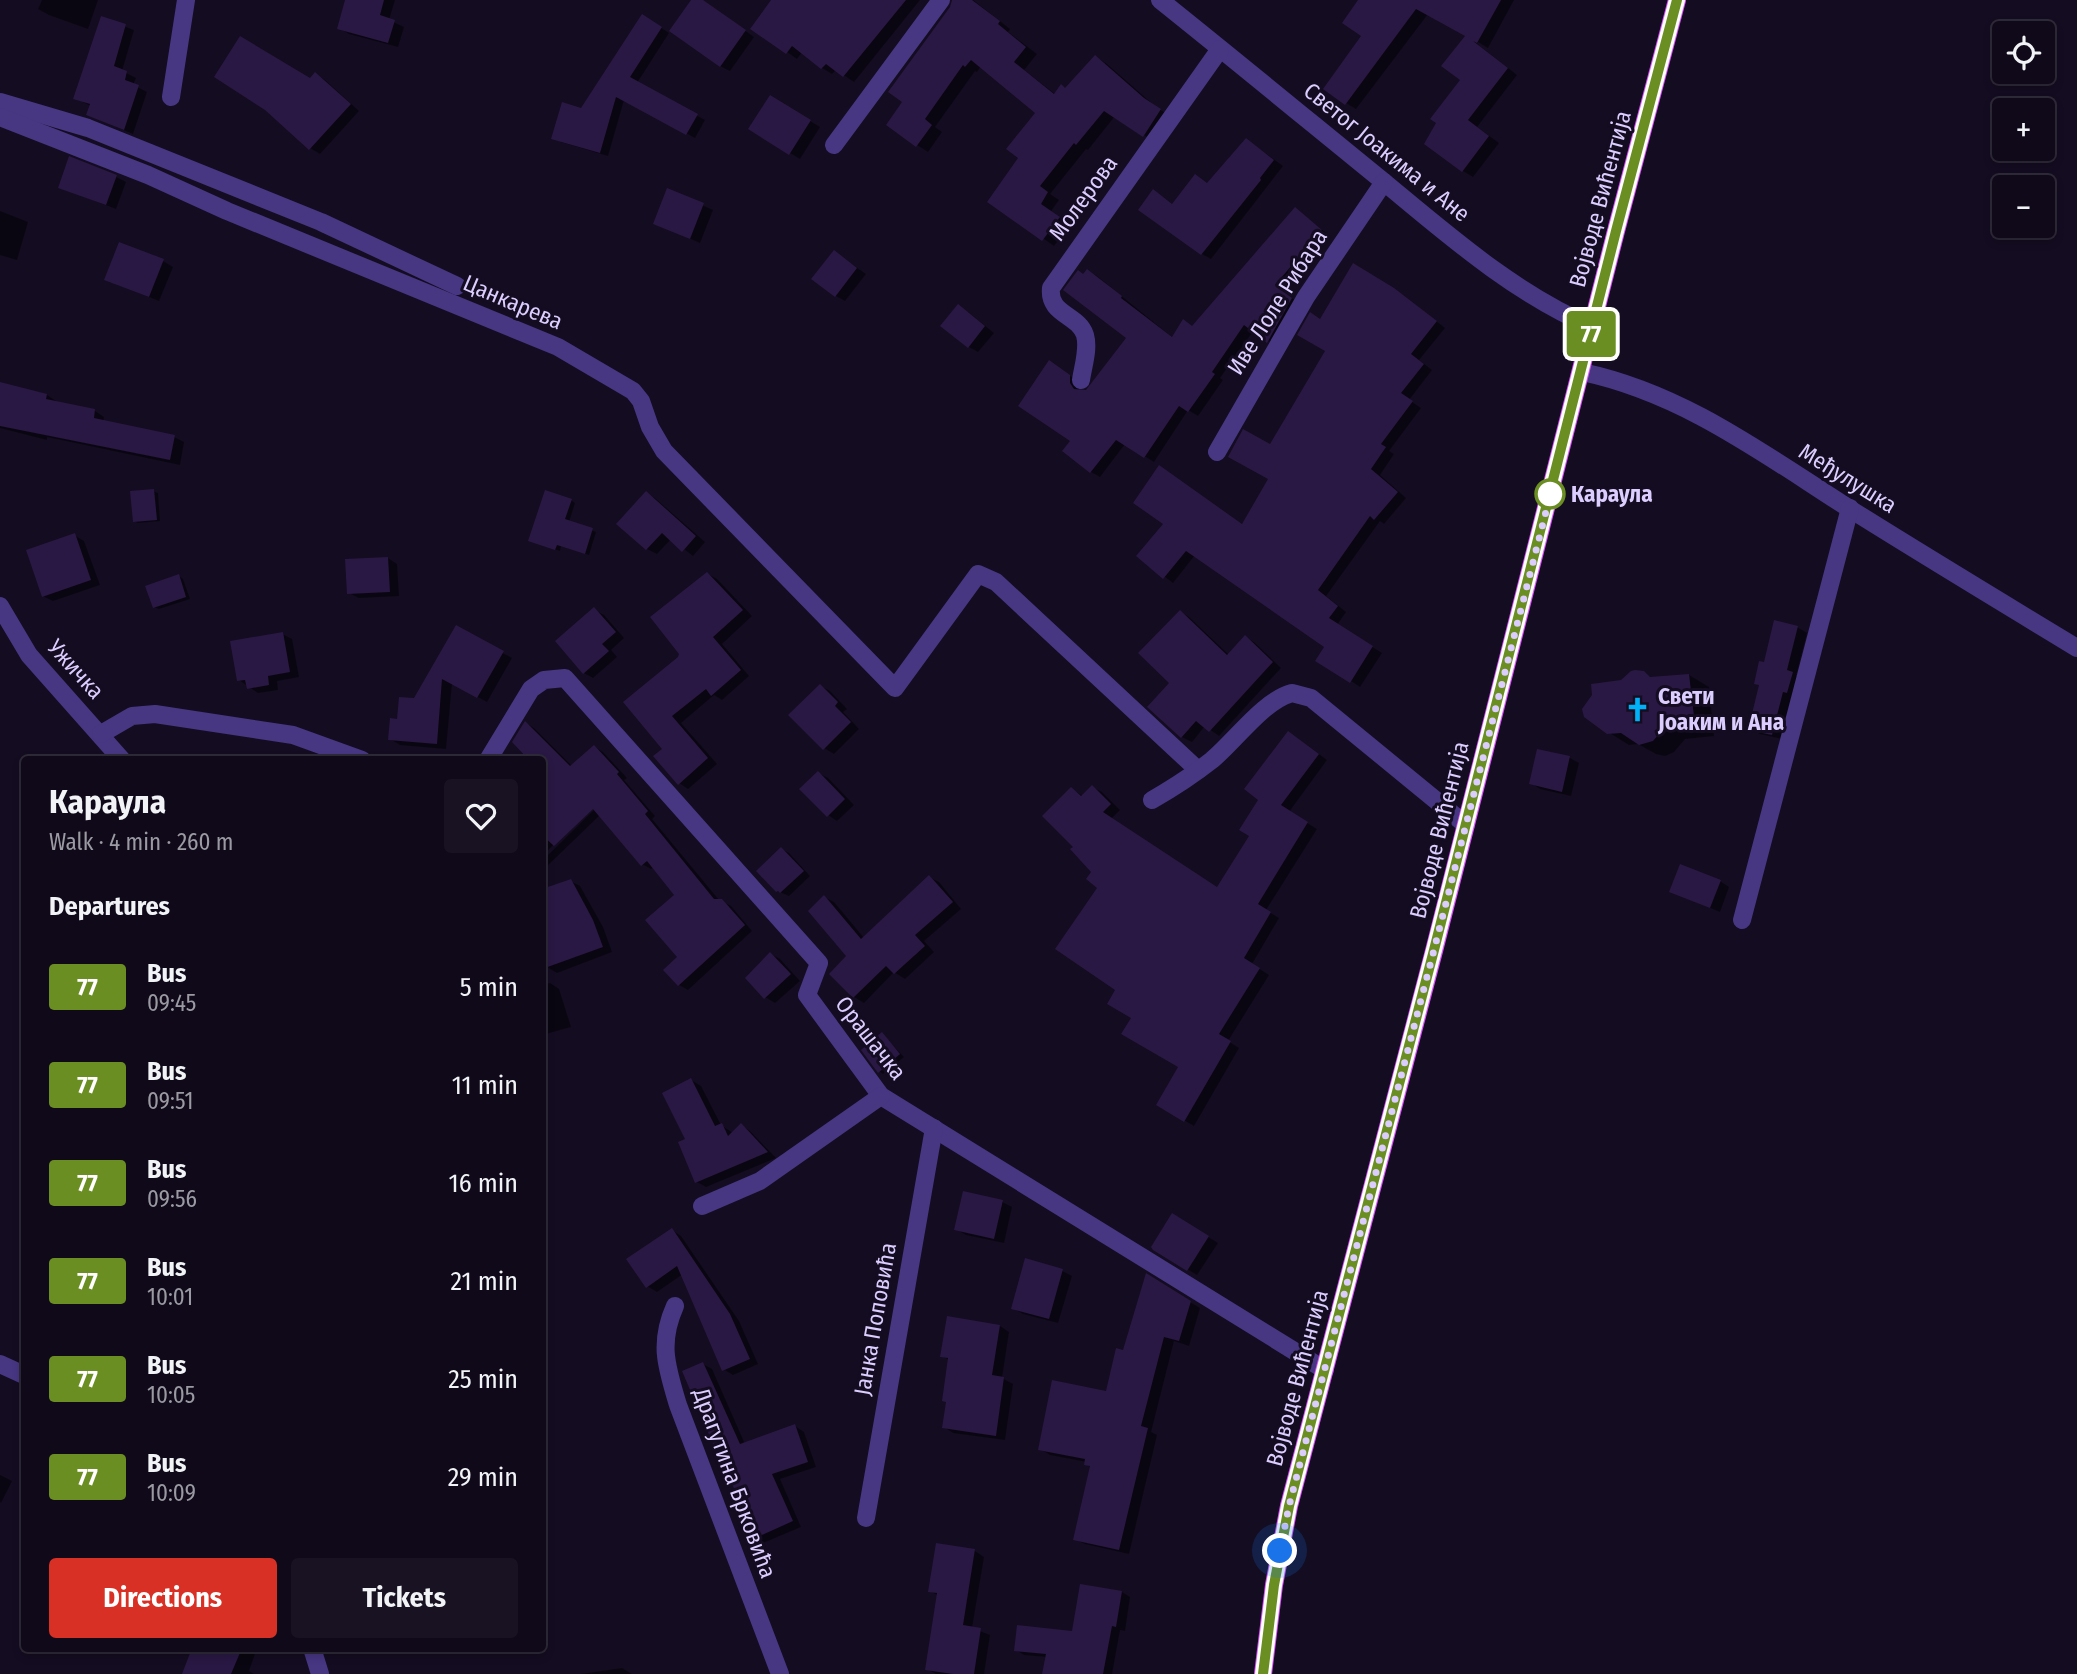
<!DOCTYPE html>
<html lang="en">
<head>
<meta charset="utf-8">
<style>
  :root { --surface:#0f0919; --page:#181222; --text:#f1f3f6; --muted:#9b9aa2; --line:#2f2a38; --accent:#d93025 }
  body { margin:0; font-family:"Fira Sans Condensed",sans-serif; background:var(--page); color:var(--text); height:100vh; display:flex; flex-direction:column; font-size:26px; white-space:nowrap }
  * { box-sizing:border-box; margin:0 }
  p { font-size:23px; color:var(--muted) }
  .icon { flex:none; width:38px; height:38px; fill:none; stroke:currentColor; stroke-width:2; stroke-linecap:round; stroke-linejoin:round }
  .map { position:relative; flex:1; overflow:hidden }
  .sheet { position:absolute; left:21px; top:756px; width:525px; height:896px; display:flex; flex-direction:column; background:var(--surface); border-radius:7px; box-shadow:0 4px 10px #0003,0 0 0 2px var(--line) }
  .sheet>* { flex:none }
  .badge { padding:0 14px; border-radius:5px; font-size:24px; line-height:46px }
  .fabs { position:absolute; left:1992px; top:21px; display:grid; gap:14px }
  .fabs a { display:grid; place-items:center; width:63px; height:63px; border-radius:7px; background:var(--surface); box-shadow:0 4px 10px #0003,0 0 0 2px var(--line); font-size:35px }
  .you { position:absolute; width:35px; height:35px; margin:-18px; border:5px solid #fff; border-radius:50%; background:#1a73e8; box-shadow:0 0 0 10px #1a73e833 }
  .map>.badge { position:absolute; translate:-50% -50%; box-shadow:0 0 0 4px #fff }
  h2 { padding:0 28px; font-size:26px; line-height:63px }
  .round { display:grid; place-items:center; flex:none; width:74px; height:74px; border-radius:7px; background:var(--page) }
  .headline { display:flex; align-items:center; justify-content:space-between; height:119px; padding:0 28px }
  h1 { font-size:33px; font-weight:700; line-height:52px }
  .primary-button { display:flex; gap:14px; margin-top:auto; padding:14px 28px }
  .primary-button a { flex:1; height:80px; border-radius:7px; background:var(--accent); color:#fff; font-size:28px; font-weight:700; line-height:80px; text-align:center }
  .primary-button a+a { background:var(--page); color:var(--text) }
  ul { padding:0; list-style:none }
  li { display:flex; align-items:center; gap:21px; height:98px; padding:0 28px }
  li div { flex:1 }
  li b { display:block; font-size:26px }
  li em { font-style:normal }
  li .badge { min-width:77px; font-weight:700; text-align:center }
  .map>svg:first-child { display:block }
  .shadow { fill:#0007 }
  .building { fill:#291843 }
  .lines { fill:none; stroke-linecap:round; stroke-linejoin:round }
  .minor { stroke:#473682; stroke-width:18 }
  .major { stroke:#df54ff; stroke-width:18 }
  .line-casing { stroke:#fff; stroke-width:16 }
  .line { stroke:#6b8e23; stroke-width:10 }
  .walk { stroke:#dccdff; stroke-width:7; stroke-dasharray:0 12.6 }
  .stop-dot { fill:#fff; stroke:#6b8e23; stroke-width:3.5 }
  .labels { text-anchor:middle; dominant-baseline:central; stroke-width:6; stroke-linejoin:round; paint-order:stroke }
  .street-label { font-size:23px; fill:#dccdff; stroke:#140c21 }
  .stop-label { font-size:23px; font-weight:bold; fill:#dccdff; stroke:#140c21; text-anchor:start }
  .poi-label { font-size:23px; font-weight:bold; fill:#dccdff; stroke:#140c21; text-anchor:start }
</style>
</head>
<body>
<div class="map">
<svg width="2077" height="1674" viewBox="0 0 2077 1674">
  <rect width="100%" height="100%" fill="#140c21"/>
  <g class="shadow">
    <path d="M42,0H98L88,29L49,15L38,9Z"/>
    <path d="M347,0H395L389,20L404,27L398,47L349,34L339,28Z"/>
    <path d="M693,0L705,2L754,37L730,71L720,66Z"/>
    <path d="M773,0H920L854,82L836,70L832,74L822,68L802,52L797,59L753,28Z"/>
    <path d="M956,0H973L1010,29L1008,32L1037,54L1024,70L1055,94L1066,89L1096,57L1107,64L1155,106L1171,117L1155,142L1115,116L1088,150L1086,149L1050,194L1059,200L1051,211L1070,225L1054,246L990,201L1020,158L1037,113L981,66L977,72L975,71L935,127L942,132L928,152L917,145L904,102Z"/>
    <path d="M1360,0H1514L1488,48L1478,42L1477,44L1517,75L1477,127L1499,143L1473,177L1463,171L1462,80L1468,36L1428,14L1356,109L1346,103L1364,36Z"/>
    <path d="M643,16L669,33L637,83L705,120L695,138L624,100L608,156L561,142L553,138L582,110Z"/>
    <path d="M102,18L134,30L122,71L136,78L133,85L147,92L133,134L88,115L91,106L75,98Z"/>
    <path d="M316,74L325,80L359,111L320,154L310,148V80Z"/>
    <path d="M771,97L820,127L800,159L751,129Z"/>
    <path d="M1247,140L1283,166L1211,259L1202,254L1163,197L1173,205L1208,184Z"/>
    <path d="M116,177L126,182L116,209L60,187Z"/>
    <path d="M668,190L713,210L700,243L655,223Z"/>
    <path d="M1295,209L1330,236L1283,291L1301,305L1277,346L1254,330L1220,378L1223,380L1198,416L1188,410L1154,462L1125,444L1100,477L1091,472L1072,440L1059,368L1079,382V390L1086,392L1128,338L1085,275L1088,271L1097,276L1173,338L1193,327Z"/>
    <path d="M0,211L28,222L17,260L0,255Z"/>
    <path d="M834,252L866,274L845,301L836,296Z"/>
    <path d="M163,261L173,267L159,301L106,280Z"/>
    <path d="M1403,295L1445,328L1419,360L1432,370L1409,400L1421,408L1389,451L1394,454L1380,475L1406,498L1384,524L1380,521L1326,596L1346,612L1337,625L1382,653L1360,687L1351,681L1326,647L1195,555L1173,583L1138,556L1243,526L1271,479V446L1327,351L1321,320Z"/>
    <path d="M968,312L994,333L978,352L969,347Z"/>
    <path d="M0,383L47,395L56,401V403L95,411L104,417L103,422L174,437L184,442L180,465L47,437V440L0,428Z"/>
    <path d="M153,491L158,493L160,521L138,523L134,521Z"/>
    <path d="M647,493L656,499L705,542L693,556L671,539L657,554L647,549Z"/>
    <path d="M571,500L575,503L569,522L596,532L589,555L561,546L560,551L535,542Z"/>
    <path d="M74,535L84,541L100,585L53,601L43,596Z"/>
    <path d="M388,558L397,564L399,596L359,598L349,593Z"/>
    <path d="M708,574L717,579L752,616L722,644L749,676L722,700L714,695L681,723L717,764L688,789L679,783L664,749L680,658Z"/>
    <path d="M179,576L183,579L190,599L159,609L154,607Z"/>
    <path d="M594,610L604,615L624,638L611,650L617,657L593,678L584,673Z"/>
    <path d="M1180,612L1189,617L1229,655L1246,637L1255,643L1281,668L1219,736L1205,726L1192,742L1182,737L1150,707L1172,682Z"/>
    <path d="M456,627L512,658L487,702L452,683L446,749L400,745L390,739L399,721L415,700Z"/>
    <path d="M1797,627L1807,633L1796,676L1802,679L1782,739L1760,734L1750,729L1765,664Z"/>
    <path d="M282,634L292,639L299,677L277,681L278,690L258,693L239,680Z"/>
    <path d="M1689,675L1709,687L1714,736L1685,739L1674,752L1665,756L1656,754L1638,744L1629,745L1608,732L1653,679Z"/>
    <path d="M820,686L830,691L847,709L843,712L859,729L834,754L824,748Z"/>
    <path d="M526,723L534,728L573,767L595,747L603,752L627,778L624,780L655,816L652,819L719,900L731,906L752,931L688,990L679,985L666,970L680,957L677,895L654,867L651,869L642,864L600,815L542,871V861L600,804L598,801L542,856V760H522L527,755Z"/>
    <path d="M1297,738L1327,760L1289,812L1317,829L1266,910L1279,918L1252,964L1269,975L1228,1041L1239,1048L1194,1126L1158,1105L1180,1067L1133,1017L1118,990L1099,887L1093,872L1075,847L1071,789L1083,796L1092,787L1102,792L1120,810L1111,819L1218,889L1252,835Z"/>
    <path d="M1539,751L1570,758L1579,763L1571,796L1540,789L1531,783Z"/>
    <path d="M818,773L828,778L854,805L837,821L828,815Z"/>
    <path d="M781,849L789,853L810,876L789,896L777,891Z"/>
    <path d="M929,877L939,882L961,909L924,941L934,952L905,979L894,972L864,1003L854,997L831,974L849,956L824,897L834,902L864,938Z"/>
    <path d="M570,881L580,886L603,927L612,952L557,973L547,967Z"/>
    <path d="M1720,881L1729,887L1720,912L1671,891Z"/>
    <path d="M771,954L780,959L800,981L775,1003L765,997Z"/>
    <path d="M550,983L559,989L571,1027L542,1035V985Z"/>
    <path d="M882,1034L904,1057L883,1074L879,1071Z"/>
    <path d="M691,1080L701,1086L721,1125L733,1133L741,1125L750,1131L776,1158L706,1187L697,1182Z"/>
    <path d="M1002,1202L1012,1207L1004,1243L966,1235L956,1229Z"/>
    <path d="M1173,1215L1218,1243L1197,1275L1154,1249Z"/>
    <path d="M672,1230L681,1236L739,1321L758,1364L733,1375L723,1369L683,1274L657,1292L647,1286Z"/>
    <path d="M1062,1271L1072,1276L1058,1323L1023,1314L1013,1308Z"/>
    <path d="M1147,1276L1200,1308L1189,1346L1174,1341L1151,1432L1157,1435L1129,1554L1085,1544L1075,1539L1091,1467L1086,1464L1087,1462L1050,1455L1040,1449L1107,1393L1124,1352Z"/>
    <path d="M948,1318L1000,1326L1009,1332L1002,1378L1013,1384L1005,1440L953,1433L944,1427L950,1360L941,1356Z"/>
    <path d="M703,1364L712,1369L745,1444L795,1426L804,1432L816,1467L780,1479L801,1527L763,1543L754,1538Z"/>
    <path d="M0,1475L12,1481L1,1503L0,1502Z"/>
    <path d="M975,1551L984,1557L972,1628L990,1635L984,1674H936L927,1669L939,1596L930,1591Z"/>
    <path d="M1082,1586L1122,1592L1130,1597L1125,1631L1120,1630L1112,1674H1044L1047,1657L1024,1655L1016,1650L1074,1633Z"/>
    <path d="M194,1648H257L249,1671L254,1674H184Z"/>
    <path d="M622,1668L632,1674H581Z"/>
  </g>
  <g class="building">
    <path d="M345,0H384L380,15L395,20L388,43L337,29Z"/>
    <path d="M691,0H703L746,30L720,67L669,31Z"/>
    <path d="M771,0H906L843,77L826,64L821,69L792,46L786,54L750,29Z"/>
    <path d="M952,0H972L1000,21L998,24L1026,47L1014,62L1054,94L1061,84L1065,88L1095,55L1144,98L1161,109L1143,137L1104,111L1076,145L1074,143L1040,186L1048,192L1041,204L1060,217L1042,241L987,202L1018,158L1006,149L1035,113L971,60L965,67L963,65L925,119L932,125L916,147L886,125L902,102L888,92L950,7Z"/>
    <path d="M1358,0H1501L1477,43L1473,41L1508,68L1468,120L1489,136L1462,172L1424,144L1436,123L1430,119L1460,80L1441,66L1465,36L1416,9L1345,105L1323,89L1361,36L1342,23Z"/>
    <path d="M642,14L662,27L630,77L698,114L686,135L616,97L600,153L551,139L562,102L581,108Z"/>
    <path d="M101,16L126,24L114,66L127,71L125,80L139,85L124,130L86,115L90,104L73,99Z"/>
    <path d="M240,36L310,78L315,72L351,104L309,150L265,110L214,77Z"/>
    <path d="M770,95L811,120L789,155L748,129Z"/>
    <path d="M1246,138L1274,160L1260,178L1261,180L1201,255L1138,210L1153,189L1172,204L1195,174L1207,183Z"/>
    <path d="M69,156L117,175L106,205L58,188Z"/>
    <path d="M667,188L704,203L690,239L653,224Z"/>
    <path d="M1295,207L1322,230L1275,285L1292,298L1267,343L1244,325L1212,372L1215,374L1188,412L1179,406L1144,458L1116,440L1090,473L1062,451L1070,441L1018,406L1049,360L1070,375V383L1074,389L1086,390L1126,338L1063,290L1078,270L1083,274L1087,269L1122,296L1121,298L1172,337L1183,319L1192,326Z"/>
    <path d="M119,242L164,259L149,297L104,280Z"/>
    <path d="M834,250L857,268L835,297L811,279Z"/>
    <path d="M1353,263L1394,288L1437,321L1411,354L1424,364L1401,393L1413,401L1381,444L1386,447L1371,469L1398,492L1374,520L1370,516L1318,590L1338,606L1329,618L1373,646L1350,683L1315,661L1324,647L1186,551L1163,579L1136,556L1163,524L1133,503L1159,465L1242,524L1268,479L1228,457L1243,429L1270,444L1325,351L1297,335L1310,312L1320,319Z"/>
    <path d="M958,304L985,326L968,348L940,326Z"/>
    <path d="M0,382L47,394L46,399L95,409L94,418L175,435L170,460L0,426Z"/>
    <path d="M154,489L157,520L133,522L130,491Z"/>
    <path d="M545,490L572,499L565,519L593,528L585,554L557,545L555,550L528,541Z"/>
    <path d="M646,491L696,536L682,552L662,533L646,550L616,524Z"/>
    <path d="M75,533L91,580L42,597L26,550Z"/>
    <path d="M388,557L390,592L347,594L345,559Z"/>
    <path d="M707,572L743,610L713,637L741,670L711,696L706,689L672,716L708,758L678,785L653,756L662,749L623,702L678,657L679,654L650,617Z"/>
    <path d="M179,574L186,597L153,608L145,586Z"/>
    <path d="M594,607L616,632L602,644L609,651L583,674L555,641Z"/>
    <path d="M1180,610L1227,655L1245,635L1273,662L1209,732L1196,721L1181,738L1147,707L1169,683L1138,653Z"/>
    <path d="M1774,620L1798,626L1787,670L1793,672L1787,693L1783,692L1772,735L1748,730L1759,685L1754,684L1759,661L1764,662Z"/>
    <path d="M456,625L504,651L477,698L442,679L437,744L388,740L390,718L397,719L399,697L414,698Z"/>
    <path d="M283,632L290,672L268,676L269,685L247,689L245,680L237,681L230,641Z"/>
    <path d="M1635,670L1644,671L1650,677L1689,674L1695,725L1664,728L1653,741L1639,745L1621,733L1607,734L1584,717L1582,709L1592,695L1591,684L1621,680L1631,671Z"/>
    <path d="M820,684L838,702L835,706L851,722L823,750L788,715Z"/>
    <path d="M525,721L570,766L594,745L619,772L617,774L648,811L645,814L714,899H722L745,925L678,986L663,970L677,957L645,920L674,895L647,861L641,866L593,809L554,846L542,835V760H529L512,742Z"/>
    <path d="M1288,731L1319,754L1281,805L1308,822L1258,904L1271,912L1244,958L1260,968L1219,1034L1231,1041L1184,1122L1156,1105L1178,1067L1121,1034L1131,1018L1107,1004L1115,990L1055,949L1097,888L1086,879L1091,872L1070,849L1073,847L1042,816L1071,787L1081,796L1092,785L1111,804L1103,812L1217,887L1249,836L1239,830L1258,800L1244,789Z"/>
    <path d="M1537,749L1570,756L1562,792L1529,784Z"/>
    <path d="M818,771L845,799L827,817L799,789Z"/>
    <path d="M781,847L804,871L780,893L778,891L776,892L756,871Z"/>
    <path d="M1680,864L1721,880L1710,908L1669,892Z"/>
    <path d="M929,875L953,902L915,935L925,946L894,974L886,966L853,998L829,974L846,956L808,911L824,895L861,939Z"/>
    <path d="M571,879L593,920L603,947L542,969V889Z"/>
    <path d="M770,952L791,974L764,999L745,978Z"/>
    <path d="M882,1032L900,1054L878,1073L861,1050Z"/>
    <path d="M691,1078L715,1126L722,1123L728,1136L741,1123L768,1152L695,1183L678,1142L685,1139L662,1093Z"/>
    <path d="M963,1191L1003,1200L994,1239L954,1230Z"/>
    <path d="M1172,1213L1209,1236L1187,1271L1153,1250L1151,1247Z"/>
    <path d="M672,1228L730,1314L750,1359L722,1371L677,1266L646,1288L626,1259Z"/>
    <path d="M1025,1258L1063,1269L1049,1319L1011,1309Z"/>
    <path d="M1146,1273L1191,1301L1179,1341L1164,1337L1141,1426L1148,1428L1119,1550L1073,1540L1090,1466L1084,1465L1085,1459L1038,1450L1052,1380L1106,1391L1116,1348L1123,1350Z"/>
    <path d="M947,1316L1000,1325L992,1375L1004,1377L996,1436L942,1428L946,1402L942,1401L948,1358L940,1357Z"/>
    <path d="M703,1362L740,1444L795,1424L808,1462L772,1474L793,1521L753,1539L739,1507L742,1505L716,1451L682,1371Z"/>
    <path d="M936,1543L975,1549L963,1625L981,1628L974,1674H953L925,1670L937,1593L928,1592Z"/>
    <path d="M1080,1584L1122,1591L1116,1627L1112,1626L1103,1674H1042L1046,1654L1014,1651L1017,1625L1072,1631Z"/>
    <path d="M192,1648H242L231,1674H182Z"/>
  </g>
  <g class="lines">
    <g class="minor">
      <path d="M1160,0C1235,60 1309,121 1384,182C1448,235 1515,294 1593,327"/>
      <path d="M171,97L186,0"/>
      <path d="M0,102L88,128L321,222L457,286"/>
      <path d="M0,117L148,175L227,211L558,347L633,391L641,401L650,427L664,451L895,688L978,574L996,582L1198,770"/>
      <path d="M834,145L941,0"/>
      <path d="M1582,372C1683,393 1765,455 1850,509C1925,556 2001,602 2077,648"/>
      <path d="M1081,380C1083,366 1089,349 1085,335C1078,314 1048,315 1051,288L1220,49"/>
      <path d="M1217,452L1306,297L1384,182"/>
      <path d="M0,606L29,655L122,760"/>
      <path d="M101,734L132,716L155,714L293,735L362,760"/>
      <path d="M488,760L531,689L544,680L565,678L819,963L807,995L881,1096L1325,1370"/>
      <path d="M1152,800C1173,788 1193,775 1212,760C1236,740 1263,701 1292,693L1311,698L1466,825"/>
      <path d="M1742,920L1850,508"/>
      <path d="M702,1206L760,1181L881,1096"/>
      <path d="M675,1306C658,1344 667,1368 678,1405L780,1674"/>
      <path d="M0,1364L24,1375"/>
      <path d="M866,1518L934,1128"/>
      <path d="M312,1648L320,1674"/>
    </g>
    <path class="major" d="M1263,1674L1274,1585L1289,1506L1434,951L1616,231L1677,0"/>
  </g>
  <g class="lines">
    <defs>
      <path id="line" d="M1263,1674L1274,1585L1289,1506L1434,950L1616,231L1677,0"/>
    </defs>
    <use href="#line" class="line-casing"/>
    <use href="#line" class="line"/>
    <path class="walk" d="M1280,1551L1289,1506L1434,950L1552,488L1550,494"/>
  </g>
  <defs>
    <symbol id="church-bare" viewBox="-9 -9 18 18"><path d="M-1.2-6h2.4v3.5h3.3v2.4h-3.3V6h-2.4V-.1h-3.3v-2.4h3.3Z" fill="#00b1f8" stroke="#140c21" stroke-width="2.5" paint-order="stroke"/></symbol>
  </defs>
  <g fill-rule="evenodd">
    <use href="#church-bare" x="1620" y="692" width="35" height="35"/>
  </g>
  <circle class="stop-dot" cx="1550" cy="494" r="14"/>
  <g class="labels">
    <g class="street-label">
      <text transform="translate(1387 152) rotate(39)">Светог Јоакима и Ане</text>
      <text transform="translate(1083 198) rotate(-54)">Молерова</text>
      <text transform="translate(1600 199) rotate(-75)">Војводе Вићентија</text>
      <text transform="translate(513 302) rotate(23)">Цанкарева</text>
      <text transform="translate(1277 302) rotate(-58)">Иве Лоле Рибара</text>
      <text transform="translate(1848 478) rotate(32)">Међулушка</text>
      <text transform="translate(76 669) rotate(48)">Ужичка</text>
      <text transform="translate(1439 830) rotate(-76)">Војводе Вићентија</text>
      <text transform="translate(871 1038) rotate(52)">Орашачка</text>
      <text transform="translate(875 1319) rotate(-80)">Јанка Поповића</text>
      <text transform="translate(1297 1378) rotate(-75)">Војводе Вићентија</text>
      <text transform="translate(735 1483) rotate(70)">Драгутина Брковића</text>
    </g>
    <g class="stop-label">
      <text x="1571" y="494">Караула</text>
    </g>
    <g class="poi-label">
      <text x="1658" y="696">Свети<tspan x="1658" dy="26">Јоаким и Ана</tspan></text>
    </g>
  </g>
</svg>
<div class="fabs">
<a><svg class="icon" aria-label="locate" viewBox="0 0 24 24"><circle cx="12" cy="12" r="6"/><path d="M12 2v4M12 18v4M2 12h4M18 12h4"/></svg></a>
<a>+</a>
<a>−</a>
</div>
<div class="you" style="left:1280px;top:1551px"></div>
<b class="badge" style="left:1591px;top:334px;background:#6b8e23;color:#fff">77</b>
<section class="sheet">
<div class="headline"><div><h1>Караула</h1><p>Walk · 4 min · 260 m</p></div><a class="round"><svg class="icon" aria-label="heart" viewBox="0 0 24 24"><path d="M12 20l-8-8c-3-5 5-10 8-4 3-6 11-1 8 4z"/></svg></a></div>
<h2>Departures</h2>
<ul>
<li><span class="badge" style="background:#6b8e23;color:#fff">77</span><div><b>Bus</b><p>09:45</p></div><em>5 min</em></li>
<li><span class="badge" style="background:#6b8e23;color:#fff">77</span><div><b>Bus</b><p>09:51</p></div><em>11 min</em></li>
<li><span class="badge" style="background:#6b8e23;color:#fff">77</span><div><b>Bus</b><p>09:56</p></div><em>16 min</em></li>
<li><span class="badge" style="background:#6b8e23;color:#fff">77</span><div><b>Bus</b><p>10:01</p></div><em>21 min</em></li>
<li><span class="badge" style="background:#6b8e23;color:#fff">77</span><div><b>Bus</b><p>10:05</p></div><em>25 min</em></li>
<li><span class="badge" style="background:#6b8e23;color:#fff">77</span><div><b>Bus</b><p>10:09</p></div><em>29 min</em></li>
</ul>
<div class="primary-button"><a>Directions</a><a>Tickets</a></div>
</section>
</div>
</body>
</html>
